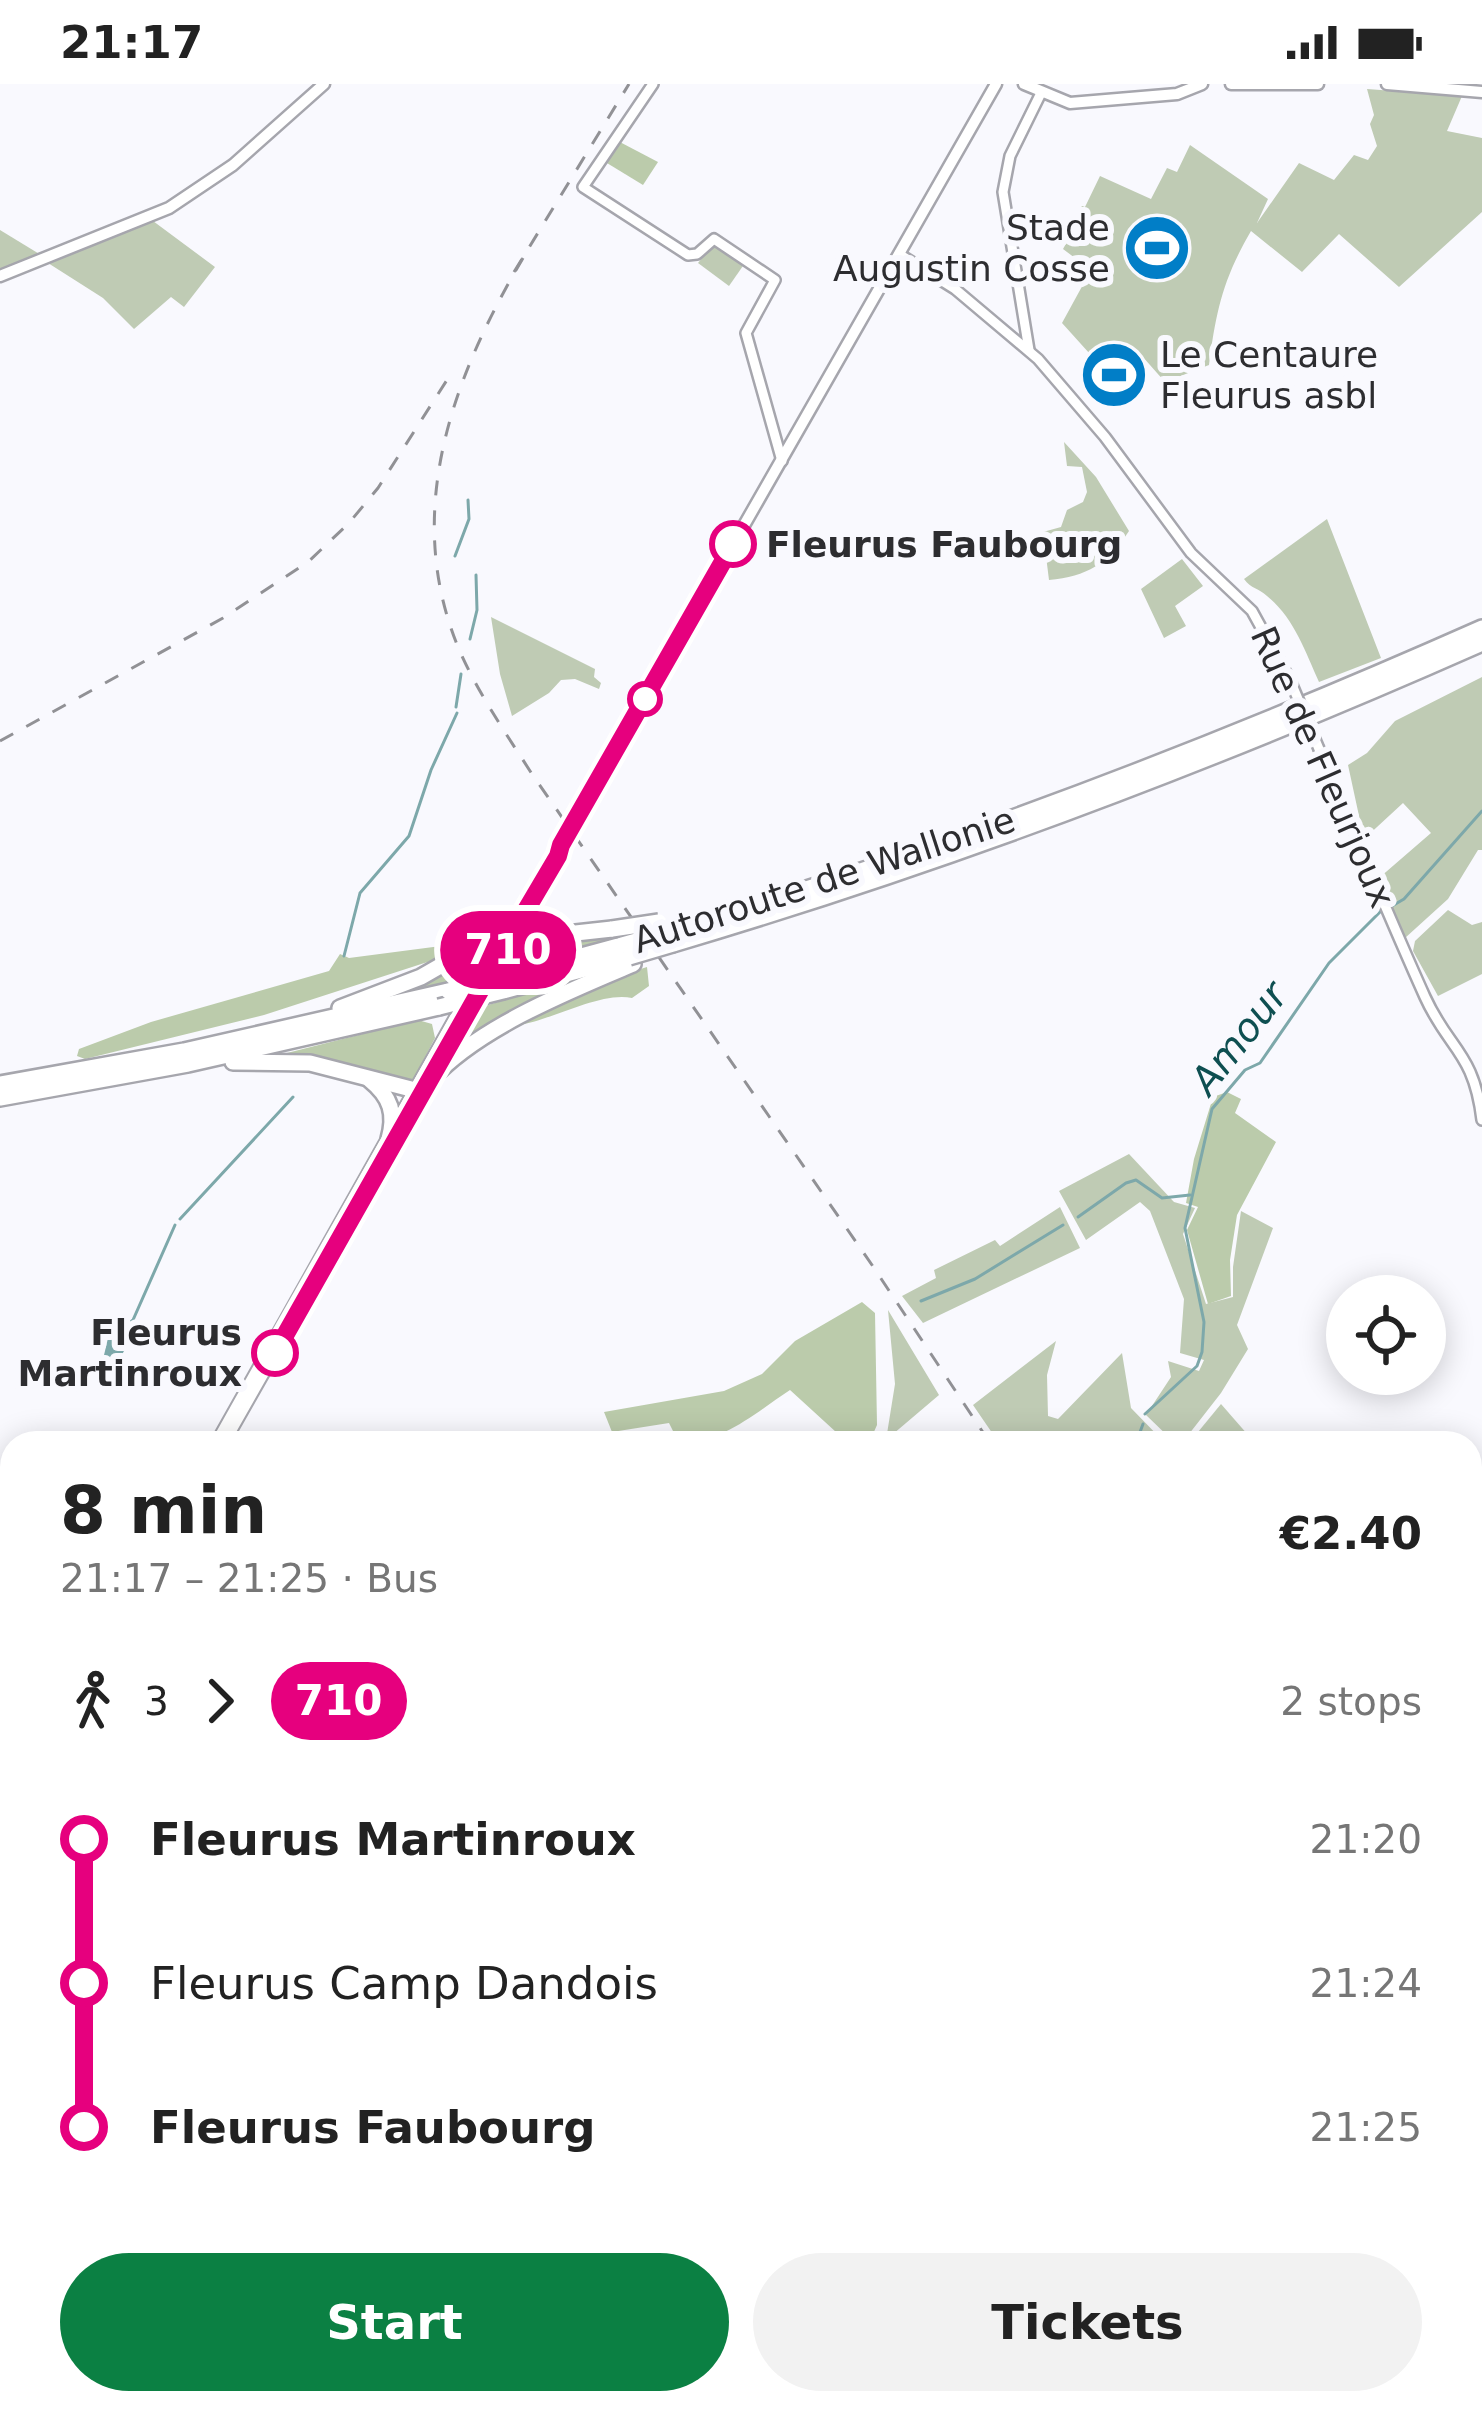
<!DOCTYPE html>
<html lang="en">
<head>
<meta charset="utf-8">
<style>
  :root { --surface:#fff; --page:#f2f2f2; --text:#222; --muted:#767676; --accent:#0b8043 }
  body { margin:0; font-family:"DejaVu Sans",sans-serif; background:var(--page); color:var(--text); height:100vh; display:flex; flex-direction:column; font-size:45px; white-space:nowrap }
  * { box-sizing:border-box; margin:0 }
  p { font-size:39px; color:var(--muted) }
  .icon { flex:none; width:66px; height:66px; fill:none; stroke:currentColor; stroke-width:2; stroke-linecap:round; stroke-linejoin:round }
  .map { position:relative; flex:1; overflow:hidden }
  .side { position:absolute; left:0px; top:1347px; width:1482px; height:984px; display:flex; flex-direction:column; background:var(--surface); border-radius:36px 36px 0 0; box-shadow:0 6px 30px #0003 }
  .side>* { flex:none }
  .badge { padding:0 24px; border-radius:39px; font-size:42px; line-height:78px }
  .controls { position:absolute; left:1326px; top:1191px; display:grid; gap:24px }
  .controls a { display:grid; place-items:center; width:120px; height:120px; border-radius:50%; background:var(--surface); box-shadow:0 6px 30px #0003; font-size:60px }
  .map>.badge { position:absolute; translate:-50% -50%; box-shadow:0 0 0 6px #fff }
  .legs { display:flex; align-items:center; gap:18px; height:132px; padding:0 60px; font-size:39px }
  .legs p { margin-inline-start:auto }
  .summary { display:flex; align-items:center; justify-content:space-between; height:204px; padding:0 60px }
  h1 { font-size:66px; font-weight:800; line-height:90px }
  .button { display:flex; gap:24px; margin-top:auto; padding:24px 60px }
  .button a { flex:1; height:138px; border-radius:72px; background:var(--accent); color:#fff; font-size:48px; font-weight:800; line-height:138px; text-align:center }
  .button a+a { background:var(--page); color:var(--text) }
  ul { padding:0 60px; list-style:none }
  li { display:flex; align-items:center; gap:42px; height:144px; font-size:45px }
  li i { display:grid; place-items:center; width:18px; height:100%; margin:0 15px; background:currentColor }
  li i::after { content:''; width:30px; height:30px; margin:-15px; border:9px solid; border-radius:50%; background:var(--surface) }
  li p { margin-inline-start:auto }
  li:first-child i { background:linear-gradient(#0000 50%,currentColor 0) }
  li:last-child i { background:linear-gradient(currentColor 50%,#0000 0) }
  .status { display:flex; justify-content:space-between; align-items:center; height:84px; padding:0 60px; background:var(--surface); direction:ltr }
  .status svg { height:33px; fill:currentColor }
  .map>svg:first-child { display:block }
  .green { fill:#bfcbb4 }
  .forest { fill:#bbcbab }
  .water { fill:#7da8aa }
  .lines { fill:none; stroke-linecap:round; stroke-linejoin:round }
  .stream { stroke:#7da8aa; stroke-width:3 }
  .tertiary-casing { stroke:#a6a6ad; stroke-width:14 }
  .secondary-casing { stroke:#a6a6ad; stroke-width:15 }
  .primary-casing { stroke:#a6a6ad; stroke-width:16 }
  .motorway-casing { stroke:#a6a6ad; stroke-width:20 }
  .tertiary { stroke:#fff; stroke-width:9 }
  .secondary { stroke:#fff; stroke-width:10 }
  .primary { stroke:#fff; stroke-width:12 }
  .motorway { stroke:#fff; stroke-width:15 }
  .rail { stroke:#919195; stroke-width:3; stroke-dasharray:15 15; stroke-linecap:butt }
  .tertiary-bridge-casing { stroke:#a6a6ad; stroke-width:14; stroke-linecap:butt }
  .secondary-bridge-casing { stroke:#a6a6ad; stroke-width:15; stroke-linecap:butt }
  .motorway-bridge-casing { stroke:#a6a6ad; stroke-width:20; stroke-linecap:butt }
  .tertiary-bridge { stroke:#fff; stroke-width:9 }
  .secondary-bridge { stroke:#fff; stroke-width:10 }
  .motorway-bridge { stroke:#fff; stroke-width:15 }
  .line-1-casing { stroke:#fff; stroke-width:27 }
  .line-1 { stroke:#e6007e; stroke-width:18 }
  .stop-1-dot { fill:#fff; stroke:#e6007e; stroke-width:6 }
  .labels { text-anchor:middle; dominant-baseline:central; stroke-width:12; stroke-linejoin:round; paint-order:stroke }
  .poi-label { font-size:36px; fill:#2d2d30; stroke:#f9f9fe; text-anchor:end }
  .stop-label { font-size:36px; font-weight:bold; fill:#2d2d30; stroke:#f9f9fe; text-anchor:start }
  .street-label { font-size:36px; fill:#2d2d30; stroke:#f9f9fe }
  .water-label { font-size:39px; font-style:italic; fill:#0e4f51; stroke:#f9f9fe }
</style>
</head>
<body>
<div class="status"><b>21:17</b><svg viewBox="0 0 49 12"><path d="M0 12V9h3v3zM5 12V6h3v6zM10 12V3h3v9zM15 12V0h3v12zM26 1h20v11H26zM47 4h2v5h-2z"/></svg></div>
<div class="map">
<svg width="1482" height="2331" viewBox="0 0 1482 2331">
  <rect width="100%" height="100%" fill="#f9f9fe"/>
  <g class="green">
    <path d="M1367,5L1462,12L1447,47L1482,54V128L1399,203L1339,150L1302,188L1251,147C1223,195 1216,227 1209,281L1165,298L1142,272L1130,282L1124,276L1108,290L1062,239L1091,186L1063,165L1068,156L1063,152L1082,122L1085,123L1100,92L1151,115L1167,84L1177,88L1190,61L1268,115L1257,139L1299,79L1334,96L1354,71L1368,76L1377,62L1370,40L1374,31Z"/>
    <path d="M153,137L215,183L184,223L171,213L134,245L103,214L48,179Z"/>
    <path d="M0,146L41,171L0,188Z"/>
    <path d="M715,158L745,179L729,202L698,179Z"/>
    <path d="M1064,358L1096,393L1129,447C1108,479 1087,493 1049,496L1043,448L1061,443L1067,426L1083,418L1087,408L1082,383L1067,382Z"/>
    <path d="M1327,435L1381,574L1319,598C1305,567 1294,534 1267,512C1259,504 1251,505 1244,495Z"/>
    <path d="M1182,475L1203,502L1175,522L1186,542L1164,554L1141,505Z"/>
    <path d="M491,533L595,585L594,593L601,599L599,605L575,595L561,596L549,609L512,632L500,590Z"/>
    <path d="M1482,593V766H1478L1448,815L1405,854L1379,794L1431,749L1403,719L1364,755L1348,681L1367,669L1395,637Z"/>
    <path d="M1448,826L1472,841L1482,838V890L1438,912L1413,867L1415,857Z"/>
    <path d="M1129,1070L1174,1118L1195,1124L1183,1150L1206,1220L1233,1213V1183L1241,1127L1273,1144L1237,1241L1248,1265L1221,1309L1182,1359H1175L1146,1331L1171,1293L1168,1277L1199,1287L1204,1276L1180,1269L1184,1215L1150,1127L1140,1118L1086,1156L1059,1107Z"/>
    <path d="M1060,1123L1080,1164L923,1239L902,1212L936,1194L934,1186L995,1156L1000,1162Z"/>
    <path d="M888,1226L939,1311L886,1356L895,1300Z"/>
    <path d="M1056,1257L1047,1291L1048,1332L1058,1335L1122,1269L1131,1324L1165,1359H999L973,1321Z"/>
    <path d="M1221,1320L1255,1359H1189Z"/>
    <path d="M1482,2271V2331H1343L1357,2319H1470V2272Z"/>
  </g>
  <g class="forest">
    <path d="M616,56L658,78L643,101L602,76Z"/>
    <path d="M613,848L615,854L515,880H509L507,873L516,860Z"/>
    <path d="M441,862L446,865V872L264,931L85,975L77,972L79,965L151,938L329,887L340,870L349,874Z"/>
    <path d="M479,867C471,900 415,907 385,916L387,910Z"/>
    <path d="M647,883L649,902L632,914C601,907 550,937 518,941L602,897Z"/>
    <path d="M590,889L469,959L465,952L479,924Z"/>
    <path d="M418,936L432,940L435,954L410,1002L283,970Z"/>
    <path d="M1227,1008L1241,1015L1235,1029L1276,1058L1237,1131L1230,1176L1231,1212L1208,1220L1187,1146L1198,1123L1186,1119L1194,1075L1213,1013Z"/>
    <path d="M862,1218L875,1229L877,1341L869,1359H848L790,1306C755,1329 723,1359 679,1359L669,1339L612,1348L604,1328L724,1307L762,1290L795,1257Z"/>
    <path d="M1470,2206L1482,2217V2271L1470,2272Z"/>
  </g>
  <path class="water" d="M123,1238L132,1244V1252L108,1297H98L108,1254L115,1240Z"/>
  <g class="lines">
    <g class="stream">
      <path d="M455,472L469,435L468,416"/>
      <path d="M470,555L477,526L476,491"/>
      <path d="M456,623L461,590"/>
      <path d="M1392,822L1404,815L1482,727"/>
      <path d="M344,872L360,809L409,752L431,686L457,629"/>
      <path d="M1078,1133L1126,1099L1136,1096L1162,1114L1190,1111"/>
      <path d="M180,1135L293,1013"/>
      <path d="M921,1217L975,1195L1063,1141"/>
      <path d="M127,1241L133,1236L175,1141"/>
      <path d="M1145,1330L1197,1282L1202,1268L1204,1238L1185,1144L1212,1025L1245,986L1260,979L1329,879L1381,827"/>
      <path d="M1136,1359L1143,1340"/>
    </g>
    <defs>
      <g id="tertiary">
        <path d="M653,0L583,103L688,171L697,170L714,155L775,196L746,249L782,377"/>
        <path d="M899,170L955,205L1038,275L1105,353L1191,469L1252,527L1290,596"/>
        <path d="M1029,266L1003,108L1010,72L1041,9"/>
        <path d="M1319,665C1354,748 1388,831 1425,913C1449,966 1474,968 1482,1036"/>
      </g>
      <g id="secondary">
        <path d="M1024,0L1070,19L1177,10L1202,0"/>
        <path d="M1231,0H1318"/>
        <path d="M1387,0L1482,8"/>
        <path d="M0,192L169,124L233,81L324,0"/>
        <path d="M574,739L996,0"/>
        <path d="M512,856L564,756"/>
        <path d="M1470,1957L1482,1952"/>
        <path d="M951,2331L966,2319"/>
      </g>
      <g id="primary">
        <path d="M217,1359L490,873L491,851L504,847L510,852L511,863L497,877L223,1359"/>
        <path d="M0,1750L12,1729"/>
      </g>
      <g id="motorway">
        <path d="M665,849C945,766 1216,662 1482,544"/>
        <path d="M512,856L612,845"/>
        <path d="M673,860C950,778 1218,676 1482,559"/>
        <path d="M511,891L622,861"/>
        <path d="M503,907L629,873"/>
        <path d="M340,924L421,893L489,854"/>
        <path d="M233,978L310,979L415,1006"/>
        <path d="M431,995C479,943 569,907 633,880"/>
        <path d="M370,996C391,1013 396,1030 389,1055"/>
        <path d="M0,1000L184,967L448,907"/>
        <path d="M0,1014L188,980L439,923"/>
      </g>
    </defs>
    <use href="#tertiary" class="tertiary-casing"/>
    <use href="#secondary" class="secondary-casing"/>
    <use href="#primary" class="primary-casing"/>
    <use href="#motorway" class="motorway-casing"/>
    <use href="#tertiary" class="tertiary"/>
    <use href="#secondary" class="secondary"/>
    <use href="#primary" class="primary"/>
    <use href="#motorway" class="motorway"/>
    <g class="rail">
      <path d="M523,174C451,296 401,433 461,570C480,612 507,651 532,690L872,1181L990,1359"/>
      <path d="M514,188L629,0"/>
      <path d="M0,657L223,534L308,478L349,439L378,404L454,285"/>
      <path d="M1470,2185L1482,2200"/>
    </g>
    <defs>
      <path id="tertiary-bridge" d="M1290,596L1319,665"/>
      <path id="secondary-bridge" d="M564,756L574,739"/>
      <g id="motorway-bridge">
        <path d="M612,845L659,838"/>
        <path d="M622,861L665,849"/>
        <path d="M629,873L673,860"/>
        <path d="M448,907L511,891"/>
        <path d="M439,923L503,907"/>
      </g>
    </defs>
    <use href="#tertiary-bridge" class="tertiary-bridge-casing"/>
    <use href="#secondary-bridge" class="secondary-bridge-casing"/>
    <use href="#motorway-bridge" class="motorway-bridge-casing"/>
    <use href="#tertiary-bridge" class="tertiary-bridge"/>
    <use href="#secondary-bridge" class="secondary-bridge"/>
    <use href="#motorway-bridge" class="motorway-bridge"/>
  </g>
  <g class="lines">
    <defs>
      <path id="line-1" d="M275,1269L497,877L511,862L512,850L558,772L561,761L733,460"/>
    </defs>
    <use href="#line-1" class="line-1-casing"/>
    <use href="#line-1" class="line-1"/>
  </g>
  <defs>
    <symbol id="stadium-disc" viewBox="-11 -11 22 22"><circle r="9.5" fill="#017ec7" stroke="#f9f9fe"/><path d="M0-5a6.5 5 0 1 0 0 10a6.5 5 0 1 0 0-10ZM-3.5-1.8h7v3.6h-7Z" fill="#fff"/></symbol>
  </defs>
  <g fill-rule="evenodd">
    <use href="#stadium-disc" x="1119" y="126" width="76" height="76"/>
    <use href="#stadium-disc" x="1076" y="253" width="76" height="76"/>
  </g>
  <g class="stop-1-dot">
    <circle cx="733" cy="460" r="21"/>
    <circle cx="645" cy="615" r="15"/>
    <circle cx="275" cy="1269" r="21"/>
  </g>
  <g class="labels">
    <g class="poi-label">
      <text x="1110" y="143">Stade<tspan x="1110" dy="41">Augustin Cosse</tspan></text>
      <text x="1160" y="270" text-anchor="start">Le Centaure<tspan x="1160" dy="41">Fleurus asbl</tspan></text>
    </g>
    <g class="stop-label">
      <text x="766" y="460">Fleurus Faubourg</text>
      <text x="242" y="1248" text-anchor="end">Fleurus<tspan x="242" dy="41">Martinroux</tspan></text>
    </g>
    <g class="street-label">
      <text transform="translate(1323 683) rotate(66)">Rue de Fleurjoux</text>
      <text transform="translate(824 796) rotate(-18)">Autoroute de Wallonie</text>
    </g>
    <g class="water-label">
      <text transform="translate(1239 954) rotate(-52)">Amour</text>
    </g>
  </g>
</svg>
<div class="controls">
<a><svg class="icon" aria-label="locate" viewBox="0 0 24 24"><circle cx="12" cy="12" r="6"/><path d="M12 2v4M12 18v4M2 12h4M18 12h4"/></svg></a>
</div>
<b class="badge" style="left:508px;top:866px;background:#e6007e;color:#fff">710</b>
<section class="side">
<div class="summary"><div><h1>8 min</h1><p>21:17 – 21:25 · Bus</p></div><b>€2.40</b></div>
<div class="legs"><svg class="icon" aria-label="walk" viewBox="0 0 24 24"><circle cx="13" cy="4" r="2"/><path d="M13 8l-2 6 4 7M11 14l-3 7M7 12l3-4h3l4 4"/></svg>3<svg class="icon" aria-label="forward" viewBox="0 0 24 24"><path d="M9 5l7 7-7 7"/></svg><b class="badge" style="background:#e6007e;color:#fff">710</b><p>2 stops</p></div>
<ul>
<li><i style="color:#e6007e"></i><b>Fleurus Martinroux</b><p>21:20</p></li>
<li><i style="color:#e6007e"></i><span>Fleurus Camp Dandois</span><p>21:24</p></li>
<li><i style="color:#e6007e"></i><b>Fleurus Faubourg</b><p>21:25</p></li>
</ul>
<div class="button"><a>Start</a><a>Tickets</a></div>
</section>
</div>
</body>
</html>
